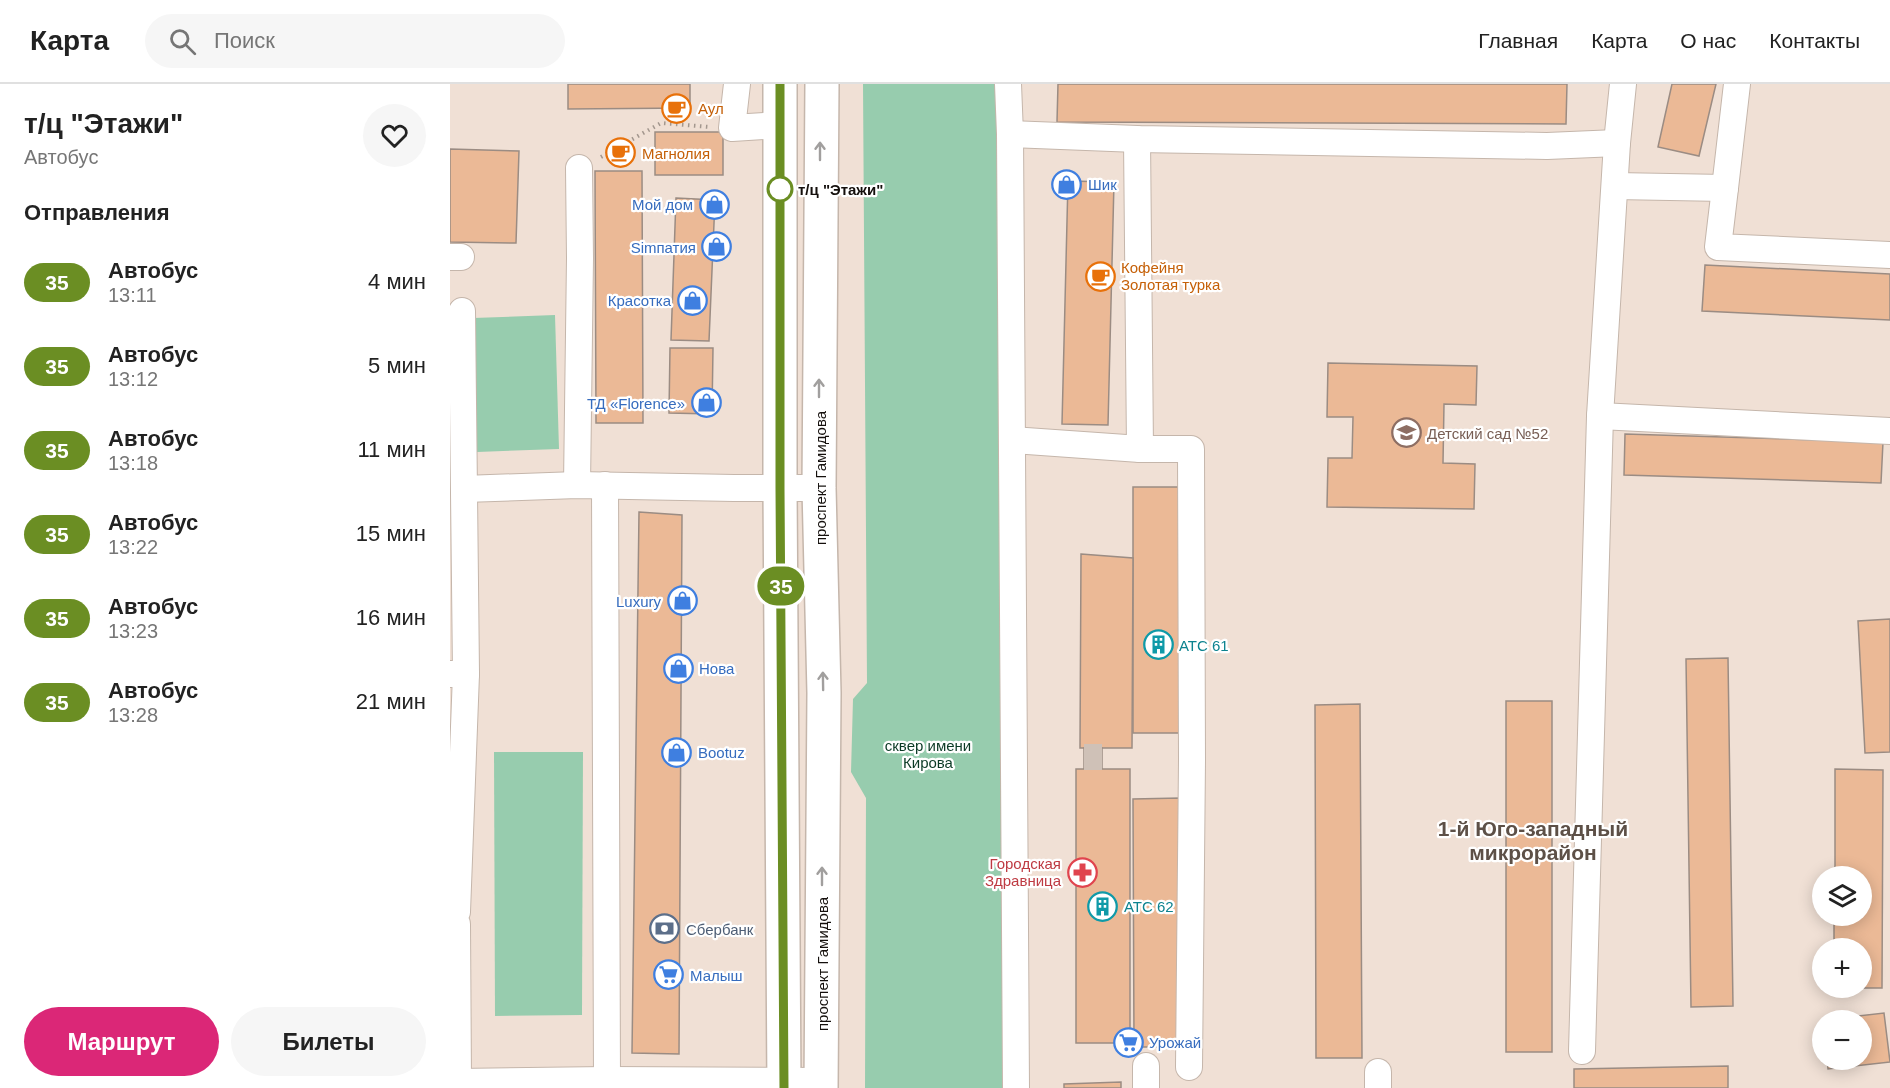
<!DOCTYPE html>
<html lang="ru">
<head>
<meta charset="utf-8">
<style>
  :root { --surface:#fff; --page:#f6f6f6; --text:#222; --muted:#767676; --line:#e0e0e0; --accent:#db2777 }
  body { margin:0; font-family:Helvetica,sans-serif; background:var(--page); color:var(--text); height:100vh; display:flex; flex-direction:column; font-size:22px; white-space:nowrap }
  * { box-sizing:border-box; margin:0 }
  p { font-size:20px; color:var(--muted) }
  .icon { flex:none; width:33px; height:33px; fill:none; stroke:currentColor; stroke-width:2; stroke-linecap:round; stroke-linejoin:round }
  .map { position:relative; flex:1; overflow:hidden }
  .details { display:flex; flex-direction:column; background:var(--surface); width:450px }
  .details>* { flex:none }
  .badge { padding:0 12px; border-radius:20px; font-size:21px; line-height:39px }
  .buttons { position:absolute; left:1362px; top:782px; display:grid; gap:12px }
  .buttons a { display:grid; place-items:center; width:60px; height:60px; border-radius:50%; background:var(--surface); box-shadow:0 3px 15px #0003; font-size:30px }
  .map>.badge { position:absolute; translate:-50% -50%; box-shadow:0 0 0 3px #fff }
  h2 { padding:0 24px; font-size:22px; line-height:54px }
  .round { display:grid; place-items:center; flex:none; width:63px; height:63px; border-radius:32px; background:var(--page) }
  .overview { display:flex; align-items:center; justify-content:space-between; height:102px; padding:0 24px }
  h1 { font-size:28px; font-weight:700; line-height:45px }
  .button { display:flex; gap:12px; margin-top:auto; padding:12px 24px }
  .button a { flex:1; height:69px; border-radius:36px; background:var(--accent); color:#fff; font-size:24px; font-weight:700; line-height:69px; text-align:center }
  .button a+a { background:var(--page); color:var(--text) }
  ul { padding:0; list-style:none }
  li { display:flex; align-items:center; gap:18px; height:84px; padding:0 24px }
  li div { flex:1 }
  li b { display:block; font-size:22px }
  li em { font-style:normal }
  li .badge { min-width:66px; font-weight:700; text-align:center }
  header { display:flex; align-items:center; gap:36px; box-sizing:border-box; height:84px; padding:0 30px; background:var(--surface); border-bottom:2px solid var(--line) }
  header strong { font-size:28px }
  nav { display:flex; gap:33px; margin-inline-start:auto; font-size:21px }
  .search { width:420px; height:54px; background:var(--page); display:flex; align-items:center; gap:15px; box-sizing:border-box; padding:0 21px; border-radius:33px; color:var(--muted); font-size:22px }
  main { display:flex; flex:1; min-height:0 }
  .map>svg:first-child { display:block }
  .green { fill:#97ccae }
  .building { fill:#ebb996; stroke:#9b8c83; stroke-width:1.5 }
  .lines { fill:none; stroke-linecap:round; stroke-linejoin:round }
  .minor-tunnel { stroke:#cfc1b7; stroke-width:26; stroke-dasharray:26 13; stroke-linecap:butt }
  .minor-casing { stroke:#c5b6ab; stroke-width:28 }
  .major-casing { stroke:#c5b6ab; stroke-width:36 }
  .path { stroke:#a3978e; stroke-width:4; stroke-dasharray:1.5 4.5; stroke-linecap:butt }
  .minor { stroke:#fff; stroke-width:26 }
  .major { stroke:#fff; stroke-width:33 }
  .oneway { stroke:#a19f9e }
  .line-casing { stroke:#fff; stroke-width:14 }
  .line { stroke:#6b8e23; stroke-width:9 }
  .stop-dot { fill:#fff; stroke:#6b8e23; stroke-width:3 }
  .labels { text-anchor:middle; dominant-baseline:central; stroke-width:4.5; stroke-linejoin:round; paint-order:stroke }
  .food-label { font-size:15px; fill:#c56008; stroke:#fff; text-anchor:start }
  .shop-label { font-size:15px; fill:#366cbe; stroke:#fff; text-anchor:start }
  .stop-label { font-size:15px; font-weight:bold; fill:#140f0c; stroke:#fff; text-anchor:start }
  .education-label { font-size:15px; fill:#785e54; stroke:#fff; text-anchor:start }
  .street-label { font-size:15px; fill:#140f0c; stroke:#fff }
  .culture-label { font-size:15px; fill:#0d838f; stroke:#fff; text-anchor:start }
  .park-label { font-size:15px; fill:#0b3a25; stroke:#fff }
  .health-label { font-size:15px; fill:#be3a42; stroke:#fff; text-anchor:end }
  .service-label { font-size:15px; fill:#4e5e75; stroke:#fff; text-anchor:start }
  .district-label { font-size:21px; font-weight:bold; fill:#5d5047; stroke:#fff }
</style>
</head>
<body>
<header>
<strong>Карта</strong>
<div class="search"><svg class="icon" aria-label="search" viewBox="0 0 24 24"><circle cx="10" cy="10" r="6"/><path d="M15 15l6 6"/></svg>Поиск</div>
<nav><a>Главная</a><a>Карта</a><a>О нас</a><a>Контакты</a></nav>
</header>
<main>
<section class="details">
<div class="overview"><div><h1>т/ц &quot;Этажи&quot;</h1><p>Автобус</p></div><a class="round"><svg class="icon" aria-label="heart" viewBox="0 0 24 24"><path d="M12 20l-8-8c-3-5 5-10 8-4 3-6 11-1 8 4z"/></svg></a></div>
<h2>Отправления</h2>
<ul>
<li><span class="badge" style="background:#6b8e23;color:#fff">35</span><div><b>Автобус</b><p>13:11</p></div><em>4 мин</em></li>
<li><span class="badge" style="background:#6b8e23;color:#fff">35</span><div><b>Автобус</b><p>13:12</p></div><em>5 мин</em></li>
<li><span class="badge" style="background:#6b8e23;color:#fff">35</span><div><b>Автобус</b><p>13:18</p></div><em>11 мин</em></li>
<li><span class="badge" style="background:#6b8e23;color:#fff">35</span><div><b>Автобус</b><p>13:22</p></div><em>15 мин</em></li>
<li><span class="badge" style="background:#6b8e23;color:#fff">35</span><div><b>Автобус</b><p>13:23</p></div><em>16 мин</em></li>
<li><span class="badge" style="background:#6b8e23;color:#fff">35</span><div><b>Автобус</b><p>13:28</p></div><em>21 мин</em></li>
</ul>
<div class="button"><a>Маршрут</a><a>Билеты</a></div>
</section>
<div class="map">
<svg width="1440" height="1004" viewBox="0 0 1440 1004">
  <rect width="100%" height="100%" fill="#f0e0d5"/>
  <g class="green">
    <path d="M413,0H548L558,1004H415L416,714L401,688L403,615L417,599Z"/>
    <path d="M105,231L109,365L27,368L23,234Z"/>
    <path d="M44,668H133L132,931L45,932Z"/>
  </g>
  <g class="building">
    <path d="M118,0H240V24L118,25Z"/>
    <path d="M608,0H1117L1116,40L607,38Z"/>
    <path d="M1222,0H1266L1249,72L1208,63Z"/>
    <rect x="205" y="48" width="68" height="43"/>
    <path d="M0,65L69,67L66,159L0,158Z"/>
    <path d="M145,87H192L193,339H146Z"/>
    <path d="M618,97L664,98L658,341L612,340Z"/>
    <path d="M226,114L265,116L259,257L221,256Z"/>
    <path d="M1255,181L1440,190V236L1252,227Z"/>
    <path d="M220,264H263L262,330L219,329Z"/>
    <path d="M878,279L1027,282L1026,321L994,320L993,379L1025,380L1024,425L877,423L878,374H902L903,333H877Z"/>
    <path d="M1175,350L1433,358L1431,399L1174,391Z"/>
    <rect x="683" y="403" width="50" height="246"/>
    <path d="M189,428L232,431L229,970L182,969Z"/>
    <path d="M631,470L683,474L682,664H630Z"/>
    <path d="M1440,535V668L1415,669L1408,537Z"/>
    <path d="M1278,574L1283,922L1241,923L1236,575Z"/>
    <rect x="1056" y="617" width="46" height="351"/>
    <path d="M910,620L912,974H866L865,621Z"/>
    <rect x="634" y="664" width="18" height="21"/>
    <rect x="626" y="685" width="54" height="274"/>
    <path d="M1385,685L1433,686L1432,904H1384L1412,903V864H1384V831H1412V792H1385Z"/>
    <path d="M730,714L731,963H684L683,715Z"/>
    <path d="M1434,929L1440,978L1378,985L1377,975H1412V936H1373Z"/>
    <path d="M1278,982V1004H1124V985Z"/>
    <path d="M671,998V1004H614V1000Z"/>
  </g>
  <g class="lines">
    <path class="minor-tunnel" d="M634,673H652"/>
    <defs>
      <g id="minor">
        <path d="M287,0L282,44L330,41"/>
        <path d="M558,0L560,50L566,1004"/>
        <path d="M1173,0L1167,59L1150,332L1440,347"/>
        <path d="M560,50L687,55L1097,62L1167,59"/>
        <path d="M687,55L690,365"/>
        <path d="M1165,102L1275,104L1268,163L1440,171"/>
        <path d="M1275,104L1287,0"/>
        <path d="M0,173H11"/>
        <path d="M563,356L690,365H741L742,676L739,983"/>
        <path d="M127,401L130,174L129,84"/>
        <path d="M155,401L157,996"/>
        <path d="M14,405L127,401L284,404H369"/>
        <path d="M0,590H16L12,227"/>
        <path d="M7,828L16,590"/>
        <path d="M7,840L8,998"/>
        <path d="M1132,967L1150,332"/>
        <path d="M696,982V1004"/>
        <path d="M928,988V1004"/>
        <path d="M8,1004V998L157,996L371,997"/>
      </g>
      <g id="major">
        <path d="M330,0V404L334,1004"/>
        <path d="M371,1004L374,609L369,404L372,0"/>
      </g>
    </defs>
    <use href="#minor" class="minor-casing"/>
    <use href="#major" class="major-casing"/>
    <path class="path" d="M151,73L211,39L260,43"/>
    <use href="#minor" class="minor"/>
    <use href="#major" class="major"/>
  </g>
  <defs><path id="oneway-shaft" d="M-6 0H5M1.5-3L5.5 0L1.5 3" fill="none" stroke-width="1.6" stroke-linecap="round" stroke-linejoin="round" transform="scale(1.5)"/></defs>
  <g class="oneway">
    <use href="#oneway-shaft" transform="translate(370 67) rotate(-90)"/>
    <use href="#oneway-shaft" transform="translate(369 304) rotate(-90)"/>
    <use href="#oneway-shaft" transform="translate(373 597) rotate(-91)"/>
    <use href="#oneway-shaft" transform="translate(372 792) rotate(-90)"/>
  </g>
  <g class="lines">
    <defs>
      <path id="line" d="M330,0V404L334,1004"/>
    </defs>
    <use href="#line" class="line-casing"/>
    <use href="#line" class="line"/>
  </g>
  <defs>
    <symbol id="cafe-ring" viewBox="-11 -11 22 22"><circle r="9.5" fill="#fff" stroke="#e8710a" stroke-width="1.5"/><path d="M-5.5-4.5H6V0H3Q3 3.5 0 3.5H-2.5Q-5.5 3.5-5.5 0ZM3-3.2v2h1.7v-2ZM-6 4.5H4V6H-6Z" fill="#e8710a"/></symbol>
    <symbol id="shop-ring" viewBox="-11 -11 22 22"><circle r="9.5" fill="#fff" stroke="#3f7fe0" stroke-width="1.5"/><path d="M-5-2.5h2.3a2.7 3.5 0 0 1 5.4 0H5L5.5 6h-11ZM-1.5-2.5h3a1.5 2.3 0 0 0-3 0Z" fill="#3f7fe0"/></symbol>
    <symbol id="school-ring" viewBox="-11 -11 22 22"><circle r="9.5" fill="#fff" stroke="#8d6e63" stroke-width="1.5"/><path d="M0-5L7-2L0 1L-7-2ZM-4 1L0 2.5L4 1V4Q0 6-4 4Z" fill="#8d6e63"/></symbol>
    <symbol id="building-ring" viewBox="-11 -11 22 22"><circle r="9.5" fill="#fff" stroke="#0f9aa8" stroke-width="1.5"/><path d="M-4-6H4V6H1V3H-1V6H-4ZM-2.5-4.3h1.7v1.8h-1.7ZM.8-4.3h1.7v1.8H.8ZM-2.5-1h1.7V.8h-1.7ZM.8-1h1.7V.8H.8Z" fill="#0f9aa8"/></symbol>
    <symbol id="pharmacy-ring" viewBox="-11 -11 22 22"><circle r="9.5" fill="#fff" stroke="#e0444e" stroke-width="1.5"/><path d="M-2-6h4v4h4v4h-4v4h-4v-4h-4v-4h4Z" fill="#e0444e"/></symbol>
    <symbol id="bank-ring" viewBox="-11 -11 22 22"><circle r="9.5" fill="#fff" stroke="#5c6f8a" stroke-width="1.5"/><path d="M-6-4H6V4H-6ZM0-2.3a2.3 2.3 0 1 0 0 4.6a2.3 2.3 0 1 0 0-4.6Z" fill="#5c6f8a"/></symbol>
    <symbol id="supermarket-ring" viewBox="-11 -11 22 22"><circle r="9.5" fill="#fff" stroke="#3f7fe0" stroke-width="1.5"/><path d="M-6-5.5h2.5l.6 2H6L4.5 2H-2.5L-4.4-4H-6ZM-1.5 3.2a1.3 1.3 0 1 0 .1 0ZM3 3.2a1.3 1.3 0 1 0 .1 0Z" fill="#3f7fe0"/></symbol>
  </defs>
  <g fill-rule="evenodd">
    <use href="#cafe-ring" x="210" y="8" width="33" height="33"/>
    <use href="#cafe-ring" x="154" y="52" width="33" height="33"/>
    <use href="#shop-ring" x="600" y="84" width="33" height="33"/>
    <use href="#shop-ring" x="248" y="104" width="33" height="33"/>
    <use href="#shop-ring" x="250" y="146" width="33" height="33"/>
    <use href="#cafe-ring" x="634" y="176" width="33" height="33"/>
    <use href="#shop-ring" x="226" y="200" width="33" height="33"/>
    <use href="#shop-ring" x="240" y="302" width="33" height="33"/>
    <use href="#school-ring" x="940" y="332" width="33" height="33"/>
    <use href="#shop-ring" x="216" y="500" width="33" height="33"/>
    <use href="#building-ring" x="692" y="544" width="33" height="33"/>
    <use href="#shop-ring" x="212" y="568" width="33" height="33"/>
    <use href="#shop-ring" x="210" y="652" width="33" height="33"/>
    <use href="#pharmacy-ring" x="616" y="772" width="33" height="33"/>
    <use href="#building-ring" x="636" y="806" width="33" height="33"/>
    <use href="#bank-ring" x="198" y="828" width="33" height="33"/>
    <use href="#supermarket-ring" x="202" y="874" width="33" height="33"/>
    <use href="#supermarket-ring" x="662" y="942" width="33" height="33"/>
  </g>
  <circle class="stop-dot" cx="330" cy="105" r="12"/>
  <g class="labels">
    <g class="food-label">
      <text x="248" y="24">Аул</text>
      <text x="192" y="69">Магнолия</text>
      <text x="671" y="183">Кофейня<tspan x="671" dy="17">Золотая турка</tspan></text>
    </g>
    <g class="shop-label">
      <text x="638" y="100">Шик</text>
      <text x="243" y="120" text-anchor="end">Мой дом</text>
      <text x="246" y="163" text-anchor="end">Simпатия</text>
      <text x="221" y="216" text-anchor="end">Красотка</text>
      <text x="235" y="319" text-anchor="end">ТД «Florence»</text>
      <text x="211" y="517" text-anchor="end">Luxury</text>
      <text x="249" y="584">Нова</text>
      <text x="248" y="668">Bootuz</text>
      <text x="240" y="891">Малыш</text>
      <text x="699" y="958">Урожай</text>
    </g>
    <g class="stop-label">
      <text x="348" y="105">т/ц "Этажи"</text>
    </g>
    <g class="education-label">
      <text x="977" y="349">Детский сад №52</text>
    </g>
    <g class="street-label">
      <text transform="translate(370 394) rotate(-90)">проспект Гамидова</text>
      <text transform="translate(372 880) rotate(-90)">проспект Гамидова</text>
    </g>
    <g class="culture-label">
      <text x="729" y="561">АТС 61</text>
      <text x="674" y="822">АТС 62</text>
    </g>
    <g class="park-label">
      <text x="478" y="661">сквер имени<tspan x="478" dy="17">Кирова</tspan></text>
    </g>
    <g class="health-label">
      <text x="611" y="779">Городская<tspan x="611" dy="17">Здравница</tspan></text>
    </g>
    <g class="service-label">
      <text x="236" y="845">Сбербанк</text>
    </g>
    <g class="district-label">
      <text x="1083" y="744">1-й Юго-западный<tspan x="1083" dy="24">микрорайон</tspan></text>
    </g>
  </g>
</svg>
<div class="buttons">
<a><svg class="icon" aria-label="layers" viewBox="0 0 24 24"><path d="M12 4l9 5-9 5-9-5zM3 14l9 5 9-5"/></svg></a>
<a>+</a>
<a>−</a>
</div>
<b class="badge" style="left:331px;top:502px;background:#6b8e23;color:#fff">35</b>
</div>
</main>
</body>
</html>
